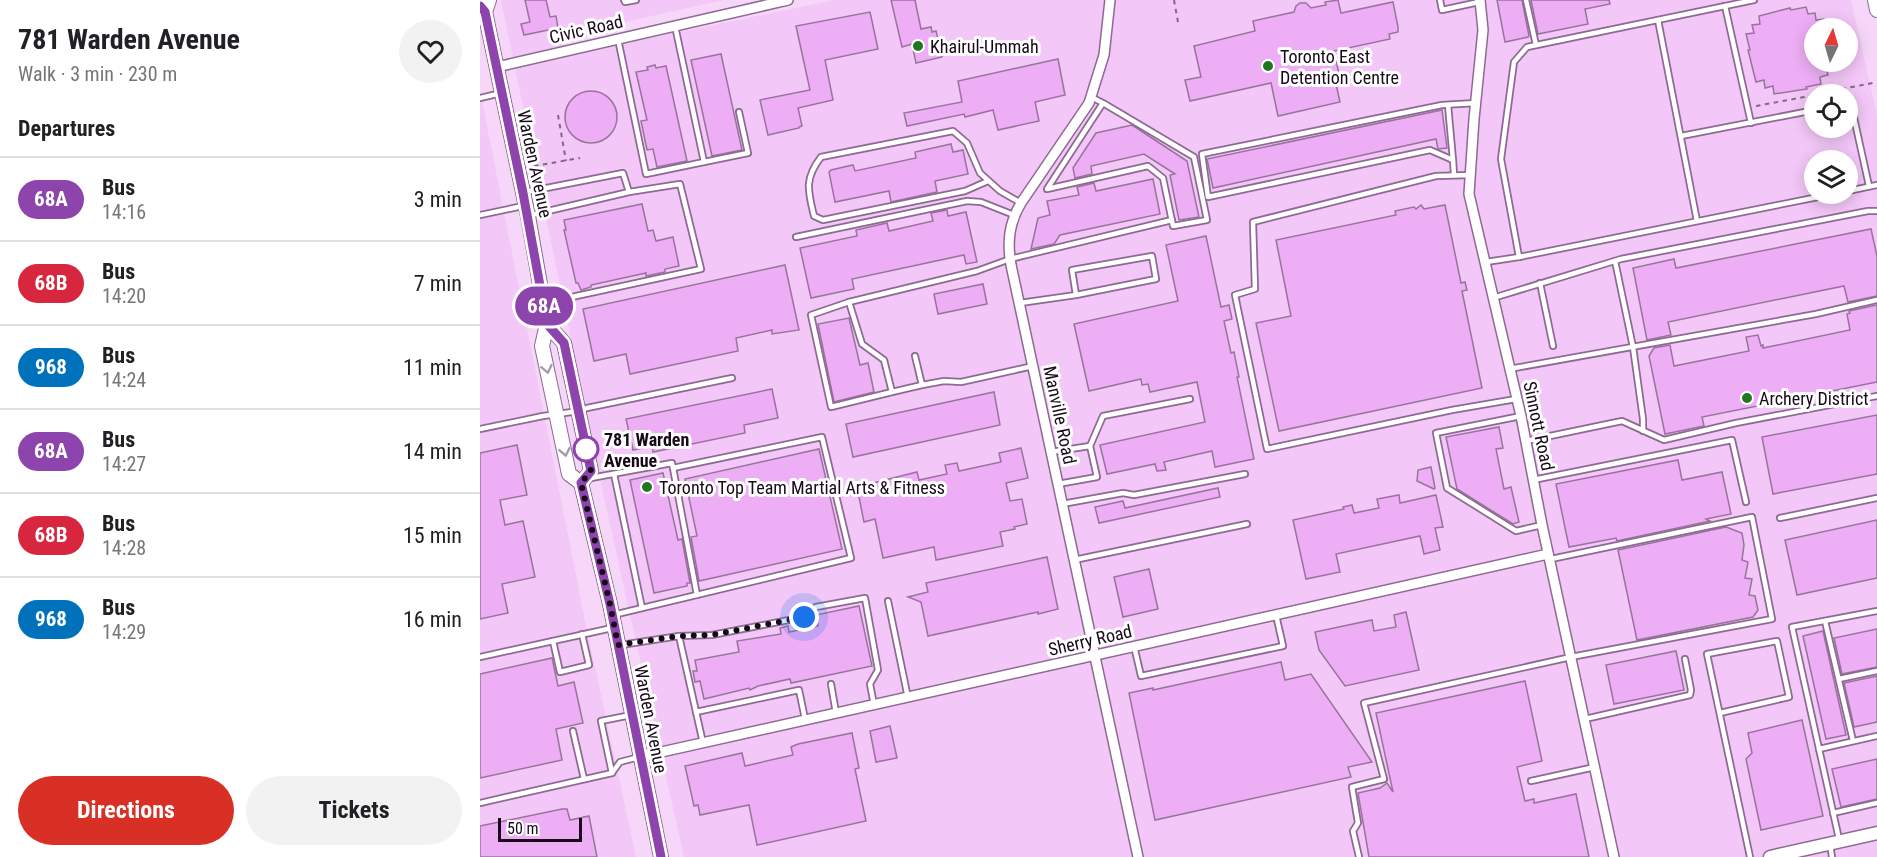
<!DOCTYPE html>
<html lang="en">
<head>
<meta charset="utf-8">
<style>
  :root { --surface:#fff; --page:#f2f2f2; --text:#202124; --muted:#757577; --line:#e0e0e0; --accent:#d93025 }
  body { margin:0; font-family:"Roboto Condensed",sans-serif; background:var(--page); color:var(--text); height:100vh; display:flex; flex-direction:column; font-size:22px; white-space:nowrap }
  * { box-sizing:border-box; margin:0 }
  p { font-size:20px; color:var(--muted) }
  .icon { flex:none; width:33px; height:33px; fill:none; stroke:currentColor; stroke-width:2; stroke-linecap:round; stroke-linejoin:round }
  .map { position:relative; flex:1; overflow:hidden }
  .sheet { display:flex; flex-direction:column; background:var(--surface); width:480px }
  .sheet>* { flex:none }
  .badge { padding:0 12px; border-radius:20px; font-size:21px; line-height:39px }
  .needle { width:39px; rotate:5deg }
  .fabs { position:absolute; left:1324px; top:18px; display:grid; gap:12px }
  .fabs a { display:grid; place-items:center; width:54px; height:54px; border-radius:50%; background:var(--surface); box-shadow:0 3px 15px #0003; font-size:30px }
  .scale { position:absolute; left:18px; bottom:15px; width:84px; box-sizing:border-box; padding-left:6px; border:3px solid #170918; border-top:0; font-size:16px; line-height:21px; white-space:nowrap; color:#170918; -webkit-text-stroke:4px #fff; paint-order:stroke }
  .you { position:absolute; width:30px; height:30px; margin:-15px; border:4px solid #fff; border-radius:50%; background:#1a73e8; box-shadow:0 0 0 9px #1a73e833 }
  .map>.badge { position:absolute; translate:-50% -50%; box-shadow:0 0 0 3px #fff }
  h2 { padding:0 18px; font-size:22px; line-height:54px }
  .round { display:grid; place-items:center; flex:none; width:63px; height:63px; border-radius:32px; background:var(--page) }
  .headline { display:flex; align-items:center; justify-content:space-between; height:102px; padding:0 18px }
  h1 { font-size:28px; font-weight:700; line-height:45px }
  .cta { display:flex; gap:12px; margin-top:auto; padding:12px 18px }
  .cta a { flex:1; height:69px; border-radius:36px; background:var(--accent); color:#fff; font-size:24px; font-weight:700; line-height:69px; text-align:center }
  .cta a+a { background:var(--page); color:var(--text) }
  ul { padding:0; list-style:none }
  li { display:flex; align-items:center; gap:18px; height:84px; padding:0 18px; border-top:2px solid var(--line) }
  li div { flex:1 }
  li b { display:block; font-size:22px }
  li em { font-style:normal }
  li .badge { min-width:66px; font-weight:700; text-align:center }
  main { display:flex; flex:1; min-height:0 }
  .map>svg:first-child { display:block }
  .built { fill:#f3c7f8; fill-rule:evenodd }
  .building { fill:#edaef5; stroke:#98749c; stroke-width:1.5 }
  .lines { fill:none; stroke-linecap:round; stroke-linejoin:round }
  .service-casing { stroke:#8d6a91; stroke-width:8 }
  .minor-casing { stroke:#8d6a91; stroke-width:12 }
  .tertiary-casing { stroke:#8d6a91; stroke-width:15 }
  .secondary-casing { stroke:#8d6a91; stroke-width:16 }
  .path { stroke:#806a82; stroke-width:2; stroke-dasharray:4.5 4.5; stroke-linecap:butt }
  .service { stroke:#fff; stroke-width:4.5 }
  .minor { stroke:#fff; stroke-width:9 }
  .tertiary { stroke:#fff; stroke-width:12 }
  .secondary { stroke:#fff; stroke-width:14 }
  .oneway { stroke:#a29da3 }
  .line-casing { stroke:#fff; stroke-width:14 }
  .line { stroke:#8e44ad; stroke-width:9 }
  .walk { stroke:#170918; stroke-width:6; stroke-dasharray:0 10.8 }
  .poi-dot { fill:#217622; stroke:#fff; stroke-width:2 }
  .stop-dot { fill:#fff; stroke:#8e44ad; stroke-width:3 }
  .labels { text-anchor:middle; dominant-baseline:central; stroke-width:6; stroke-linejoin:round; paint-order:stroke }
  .street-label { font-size:18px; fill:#170918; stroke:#fff }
  .poi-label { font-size:18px; fill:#170918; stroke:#fff; text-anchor:start }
  .stop-label { font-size:18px; font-weight:bold; fill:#170918; stroke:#fff; text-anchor:start }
</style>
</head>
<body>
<main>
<section class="sheet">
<div class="headline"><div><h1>781 Warden Avenue</h1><p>Walk · 3 min · 230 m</p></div><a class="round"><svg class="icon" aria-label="heart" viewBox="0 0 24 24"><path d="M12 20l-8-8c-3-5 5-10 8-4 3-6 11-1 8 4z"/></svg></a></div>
<h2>Departures</h2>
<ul>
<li><span class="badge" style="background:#8e44ad;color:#fff">68A</span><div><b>Bus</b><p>14:16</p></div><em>3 min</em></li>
<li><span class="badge" style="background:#d7263d;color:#fff">68B</span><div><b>Bus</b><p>14:20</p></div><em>7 min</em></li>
<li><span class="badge" style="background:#0072bc;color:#fff">968</span><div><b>Bus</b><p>14:24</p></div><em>11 min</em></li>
<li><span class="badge" style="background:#8e44ad;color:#fff">68A</span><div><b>Bus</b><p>14:27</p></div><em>14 min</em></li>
<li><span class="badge" style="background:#d7263d;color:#fff">68B</span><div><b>Bus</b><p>14:28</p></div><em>15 min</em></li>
<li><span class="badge" style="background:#0072bc;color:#fff">968</span><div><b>Bus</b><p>14:29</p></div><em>16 min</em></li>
</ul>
<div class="cta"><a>Directions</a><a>Tickets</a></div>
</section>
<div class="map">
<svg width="1397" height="857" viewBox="0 0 1397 857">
  <rect width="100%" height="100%" fill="#f6d7fa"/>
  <g class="built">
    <path d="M21,0H243L83,36L87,55L355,0H1371L1397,115V857H204L118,470ZM1335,28H1368V62H1335ZM1335,94H1368V128H1335ZM1335,160H1368V194H1335Z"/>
    <path d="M0,91L104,616L156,857H0Z"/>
  </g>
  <g class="building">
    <path d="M45,0H66L70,17L76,16L78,28L44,35L41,24L50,22Z"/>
    <path d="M411,0H435L441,29L451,27L452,32L456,31L462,57L436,63L432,44L422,47Z"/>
    <path d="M858,0L861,13L913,2L918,27V32L909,34L910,39L854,51L859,74L854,75L860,102L798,116L791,83L710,101L705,80L721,77L714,46L775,31L773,21L814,12L816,6L820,3H826L831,8L846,5L845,2Z"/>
    <path d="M1017,0H1042L1049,36L1048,37L1025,42Z"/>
    <path d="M1051,0H1129L1130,4L1105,9L1108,24L1058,34Z"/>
    <path d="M1326,7L1328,14L1335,13L1336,20L1344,19L1346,28H1335V62H1345L1348,75L1340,77L1341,84L1326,87L1327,89L1294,94L1293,86L1285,88L1284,80L1276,82L1268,50H1270L1266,34L1274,33L1272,25L1280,24L1279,16L1310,8L1311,10Z"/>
    <path d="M390,12L398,49L345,60L353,100L318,108L322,126L319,127V128L288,135L280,100L330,90L316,26Z"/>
    <path d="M241,54L262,150L232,156L211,60Z"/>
    <path d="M578,59L585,95L555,102L559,121L518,130L513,110L485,117L484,114L427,126L424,113L482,102L478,81Z"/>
    <path d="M175,65L176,68L186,66L207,161L177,167L173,149L167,150L161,121L167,120L156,72L168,70L167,67Z"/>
    <circle cx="111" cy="117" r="26"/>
    <path d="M962,110L967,148L958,149L956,139L733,188L727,159Z"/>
    <path d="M652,125L707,161L719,217L699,220L690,175L695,174L664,154L611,166L612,174L595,178L593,168L616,133Z"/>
    <path d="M471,144L473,152L483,150L488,174L455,181L457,192L411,202L409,191L355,202L349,172L351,170L373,165L375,171L436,158L435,152Z"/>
    <path d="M673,179L680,214L580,235L574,244L551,249L558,218L570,215L567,201L599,195L597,187L614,183L616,191Z"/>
    <path d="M162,204L168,231L173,230L176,241L193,237L199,266L185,269V272L166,276V273L111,285V287L101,290L98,283H96L84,230H86L84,220Z"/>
    <path d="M941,205L944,209L965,205L981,283L985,282L987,290L982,291L1002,388L799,431L776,323L811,316L796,240L916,215L915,211L934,207L936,209Z"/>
    <path d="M467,210L468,216L486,212L497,262L486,264L484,255L372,279L374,289L331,298L320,248L377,236L376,230L407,223L409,231L453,221L451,213Z"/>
    <path d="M1391,229L1397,256V296L1368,302L1364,286L1188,322L1191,335L1167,340L1153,268L1194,259L1196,268Z"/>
    <path d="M726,236L741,307L749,305L752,319L744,321L751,353L754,352L759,377H757L774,459L735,467L732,451L684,462L686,470L677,471L675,464L627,474L620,445L725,422L717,382L670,392L668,384L662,385L661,379L609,391L594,324L698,301L686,245Z"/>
    <path d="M305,265L319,330L292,334V330L256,338L258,351L150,374L146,354L114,361L103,309Z"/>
    <path d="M503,284L507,304L458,314L454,294Z"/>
    <path d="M1397,305V382L1222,417L1224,426L1185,434L1169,356L1174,348L1190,345L1194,366L1269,351L1266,337L1278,335L1281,346L1283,345V348L1370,330L1367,314L1370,313L1369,311Z"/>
    <path d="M369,318L380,365L388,363L394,392L354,402L338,324Z"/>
    <path d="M292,389L298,418L264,425L265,433L173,452L172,446L153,450L146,419Z"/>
    <path d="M514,392L520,425L373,457L366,424Z"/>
    <path d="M1397,415V474L1293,494L1282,437Z"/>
    <path d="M1019,427L1023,448L1016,449L1024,489L1031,487L1039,522L1033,524L977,489L966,437Z"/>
    <path d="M37,445L47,495L20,500L25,525L43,521L55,577L22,584L28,613L0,619V453Z"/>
    <path d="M541,448L548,478L526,483L530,501L542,499L547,524L534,527L535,529L520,532L523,546L456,560L454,547L403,558L395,519L384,522L377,487L437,472L439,480L467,474L465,465L477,463L479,471L521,462L519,453Z"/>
    <path d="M339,449L362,549L219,581L211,537L217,536L205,479Z"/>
    <path d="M1198,460L1202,480L1242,472L1251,514L1226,519L1230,521L1137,541L1136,538L1089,547L1076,484Z"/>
    <path d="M951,467L955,488L954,489L937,481L938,470Z"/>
    <path d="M183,473L198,540L202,539L210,583H207V586L174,593L150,480Z"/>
    <path d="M738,488L740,497L619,523L615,507L643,501L645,508Z"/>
    <path d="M919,495L920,503L956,495L963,527L955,528L960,550L944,554L940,536L856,554L860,572L826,579L813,520L864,509L863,507L872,505L874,513L899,508L897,499Z"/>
    <path d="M1397,520V578L1317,595L1305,540Z"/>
    <path d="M1246,527L1262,533L1264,545L1262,560L1268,562L1265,578L1272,579L1269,595L1275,596L1278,610L1273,617L1157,640L1138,550Z"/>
    <path d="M567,557L578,609L558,614V612L448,636L441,602L428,597L448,592L446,583Z"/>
    <path d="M669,569L678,609L643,617L634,577Z"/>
    <path d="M379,606L392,666L311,683L310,679L278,686L270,690L269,688L224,699L220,681L215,682L213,671H217L215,660H216L259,652L257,641L301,634L300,628L308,626L309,632L338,626L336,615Z"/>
    <path d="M926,612L939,670L865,686L839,650L835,632L892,620L894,631L916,627L914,615Z"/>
    <path d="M1397,629V667L1362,674L1354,638Z"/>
    <path d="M1343,631L1366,735L1346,739L1323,636Z"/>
    <path d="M1196,651L1204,690L1134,704L1126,665Z"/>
    <path d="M72,658L78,686L94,682L103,723L76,729L82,760L0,778V674Z"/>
    <path d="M801,662L805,680L831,674L892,762L868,767L871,777L675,820L649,693L673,688V690Z"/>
    <path d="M1397,676V722L1374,727L1364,683Z"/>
    <path d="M1045,681L1062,761L1037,767L1045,801L1054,799V803L1096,794L1109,857H889L878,793L900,788L907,783L913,792L896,713Z"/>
    <path d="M1322,720L1343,816L1281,830L1266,759L1272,753L1268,733Z"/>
    <path d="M410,726L417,758L396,762L390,731Z"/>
    <path d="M372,733L379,768L375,769L386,821L277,845L269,805L220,815L218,805L214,806L205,766L262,753L265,766L313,755L311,747L318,744Z"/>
    <path d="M1397,759V799L1361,807L1352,769Z"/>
    <path d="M82,809H87L90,820L109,816L117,857H0V826Z"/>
  </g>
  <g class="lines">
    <defs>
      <g id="service">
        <path d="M144,0L145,2L156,0"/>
        <path d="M960,0L962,10L999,2"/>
        <path d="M1046,0L1056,45"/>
        <path d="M1274,0L1047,47L1034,62L1021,159L1039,257L1353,194"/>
        <path d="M1245,6L1271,123"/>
        <path d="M1178,20L1217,221"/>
        <path d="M138,39L166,174L224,162L195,26"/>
        <path d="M611,97L623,103L714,157L727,220L693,226L683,178L668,166L567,189L623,103"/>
        <path d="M0,98L21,93"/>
        <path d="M968,105L973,160"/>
        <path d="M1368,105L1371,104L1389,186"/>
        <path d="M1201,136L1335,110"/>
        <path d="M224,162L268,153L259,112"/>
        <path d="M974,175L973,160L950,150L728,197L722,154L962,105L996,103"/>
        <path d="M991,175L956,176L773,222L775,289L755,295L787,449L972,410L1036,399"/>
        <path d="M508,181L485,191L343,220L334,216C328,191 324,179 341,157L473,131L487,143L500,173L520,191L541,203"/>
        <path d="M1368,191L1397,185"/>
        <path d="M46,192L143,173L149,192L51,215"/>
        <path d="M0,215L43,206"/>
        <path d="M316,237L487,201L501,202L534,215"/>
        <path d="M1135,261L1153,347L1163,419V431"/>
        <path d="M1006,262L1039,257"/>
        <path d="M1060,283L1073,346"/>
        <path d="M1013,298L1141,259L1388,211H1397"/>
        <path d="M369,302L382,344L404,360L412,392L442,385"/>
        <path d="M64,303L221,269L200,184L149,192"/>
        <path d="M540,303L596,295L676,279L672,256L592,270L596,295"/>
        <path d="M435,356L442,385L464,381L481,382L553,366"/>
        <path d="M1029,369L1336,314L1397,300"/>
        <path d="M412,392L351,407L331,315L369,302L497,271L530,259L692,220"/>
        <path d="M1041,416L956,433L967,488L1036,531L1062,525"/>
        <path d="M0,429L63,416L99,411L107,408L252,378"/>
        <path d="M1046,441L1142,421L1184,440L1256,423L1397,396"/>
        <path d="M571,452L610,446L623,416L710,399"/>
        <path d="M193,468L217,595"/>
        <path d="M134,474L162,608"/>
        <path d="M111,478L192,463L193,468L342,437L371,558L133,615"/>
        <path d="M1053,480L1252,440L1266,502"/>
        <path d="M578,484L617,477L610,446"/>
        <path d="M582,504L643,493L654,495L765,474"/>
        <path d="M1300,518L1397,498"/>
        <path d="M594,560L767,524"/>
        <path d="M408,601L428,698"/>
        <path d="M1345,621L1373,741"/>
        <path d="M102,634L109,665L80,672L73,641L132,628"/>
        <path d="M199,636L232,635L324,617L336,607L385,598L398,670L390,684L394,705"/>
        <path d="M141,645L199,636L223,743"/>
        <path d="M654,646L661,676L803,646L796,615"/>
        <path d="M0,657L73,641"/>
        <path d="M1359,679L1397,671"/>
        <path d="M351,684L356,713"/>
        <path d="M216,712L319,690L325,719"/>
        <path d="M1240,713L1309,697L1297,641L1227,654L1270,857"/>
        <path d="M1105,719L1210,695L1211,690L1205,659"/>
        <path d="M93,731L104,779"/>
        <path d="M1339,749L1397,736"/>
        <path d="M132,773L121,721L151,715"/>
        <path d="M1051,781L1115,767"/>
        <path d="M0,803L132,773L140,762L159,757"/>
        <path d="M1353,813L1397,803"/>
        <path d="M1359,839L1312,627L1397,611"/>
        <path d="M1350,844L1352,857"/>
        <path d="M879,857L873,831L878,823L872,787L904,779L884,703L1091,657L1292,619L1272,517L1071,559"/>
      </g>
      <g id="minor">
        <path d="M630,0L624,55L609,103L541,203C529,223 527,242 531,265L658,857"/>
        <path d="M1000,0L1003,30L994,119L989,194L1041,416L1062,525L1134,857"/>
        <path d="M17,67L308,0"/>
        <path d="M159,757L1068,554"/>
      </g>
      <path id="tertiary" d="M1290,857L1397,833"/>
      <g id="secondary">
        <path d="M9,0L5,12L48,216L67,324L62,346L89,474L101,483L130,604L181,857"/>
        <path d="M1395,0L1397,10"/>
        <path d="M67,324L84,343L111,471L101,483"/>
      </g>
    </defs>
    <use href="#service" class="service-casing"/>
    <use href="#minor" class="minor-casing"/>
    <use href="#tertiary" class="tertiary-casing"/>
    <use href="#secondary" class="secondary-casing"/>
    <g class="path">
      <path d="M694,0L698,22"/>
      <path d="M1335,94L1393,83"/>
      <path d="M1276,106L1335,95"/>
      <path d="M78,115L86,161"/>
      <path d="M54,166L100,158"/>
    </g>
    <use href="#service" class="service"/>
    <use href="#minor" class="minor"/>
    <use href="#tertiary" class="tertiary"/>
    <use href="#secondary" class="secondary"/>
  </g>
  <defs><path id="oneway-chevron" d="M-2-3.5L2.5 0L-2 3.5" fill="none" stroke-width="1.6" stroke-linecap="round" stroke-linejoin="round" transform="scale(1.5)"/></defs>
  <g class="oneway">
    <use href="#oneway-chevron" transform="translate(67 369) rotate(78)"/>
    <use href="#oneway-chevron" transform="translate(85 452) rotate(79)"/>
  </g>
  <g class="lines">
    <defs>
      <path id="line" d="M0,6L5,12L43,193L67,324L84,343L111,471L101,483L130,604L181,857"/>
    </defs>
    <use href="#line" class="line-casing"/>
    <use href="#line" class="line"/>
    <path class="walk" d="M106,449L111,471L101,483L130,604L138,645L199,636L232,635L324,617"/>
  </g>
  <g class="poi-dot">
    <circle cx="438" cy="46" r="6"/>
    <circle cx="788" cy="66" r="6"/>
    <circle cx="1267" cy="398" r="6"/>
    <circle cx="167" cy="487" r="6"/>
  </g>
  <circle class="stop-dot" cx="106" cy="449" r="12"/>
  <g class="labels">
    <g class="street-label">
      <text transform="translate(106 29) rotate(-13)">Civic Road</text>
      <text transform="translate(55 164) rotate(78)">Warden Avenue</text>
      <text transform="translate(580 415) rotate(78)">Manville Road</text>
      <text transform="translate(1059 426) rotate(78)">Sinnott Road</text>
      <text transform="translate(610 640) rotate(-13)">Sherry Road</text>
      <text transform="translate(171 719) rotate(79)">Warden Avenue</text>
    </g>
    <g class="poi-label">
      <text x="450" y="46">Khairul-Ummah</text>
      <text x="800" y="56">Toronto East<tspan x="800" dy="21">Detention Centre</tspan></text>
      <text x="1279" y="398">Archery District</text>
      <text x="179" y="487">Toronto Top Team Martial Arts &amp; Fitness</text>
    </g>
    <g class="stop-label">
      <text x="124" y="439">781 Warden<tspan x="124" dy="21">Avenue</tspan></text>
    </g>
  </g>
</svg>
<div class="fabs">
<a><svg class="needle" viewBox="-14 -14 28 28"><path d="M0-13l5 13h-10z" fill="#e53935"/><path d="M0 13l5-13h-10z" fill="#757577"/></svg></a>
<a><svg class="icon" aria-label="locate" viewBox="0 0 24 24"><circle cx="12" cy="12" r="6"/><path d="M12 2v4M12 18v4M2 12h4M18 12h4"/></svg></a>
<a><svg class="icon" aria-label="layers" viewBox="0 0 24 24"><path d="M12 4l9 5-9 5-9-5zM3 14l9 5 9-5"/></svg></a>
</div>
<div class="scale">50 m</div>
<div class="you" style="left:324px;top:617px"></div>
<b class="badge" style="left:64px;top:306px;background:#8e44ad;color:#fff">68A</b>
</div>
</main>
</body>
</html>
